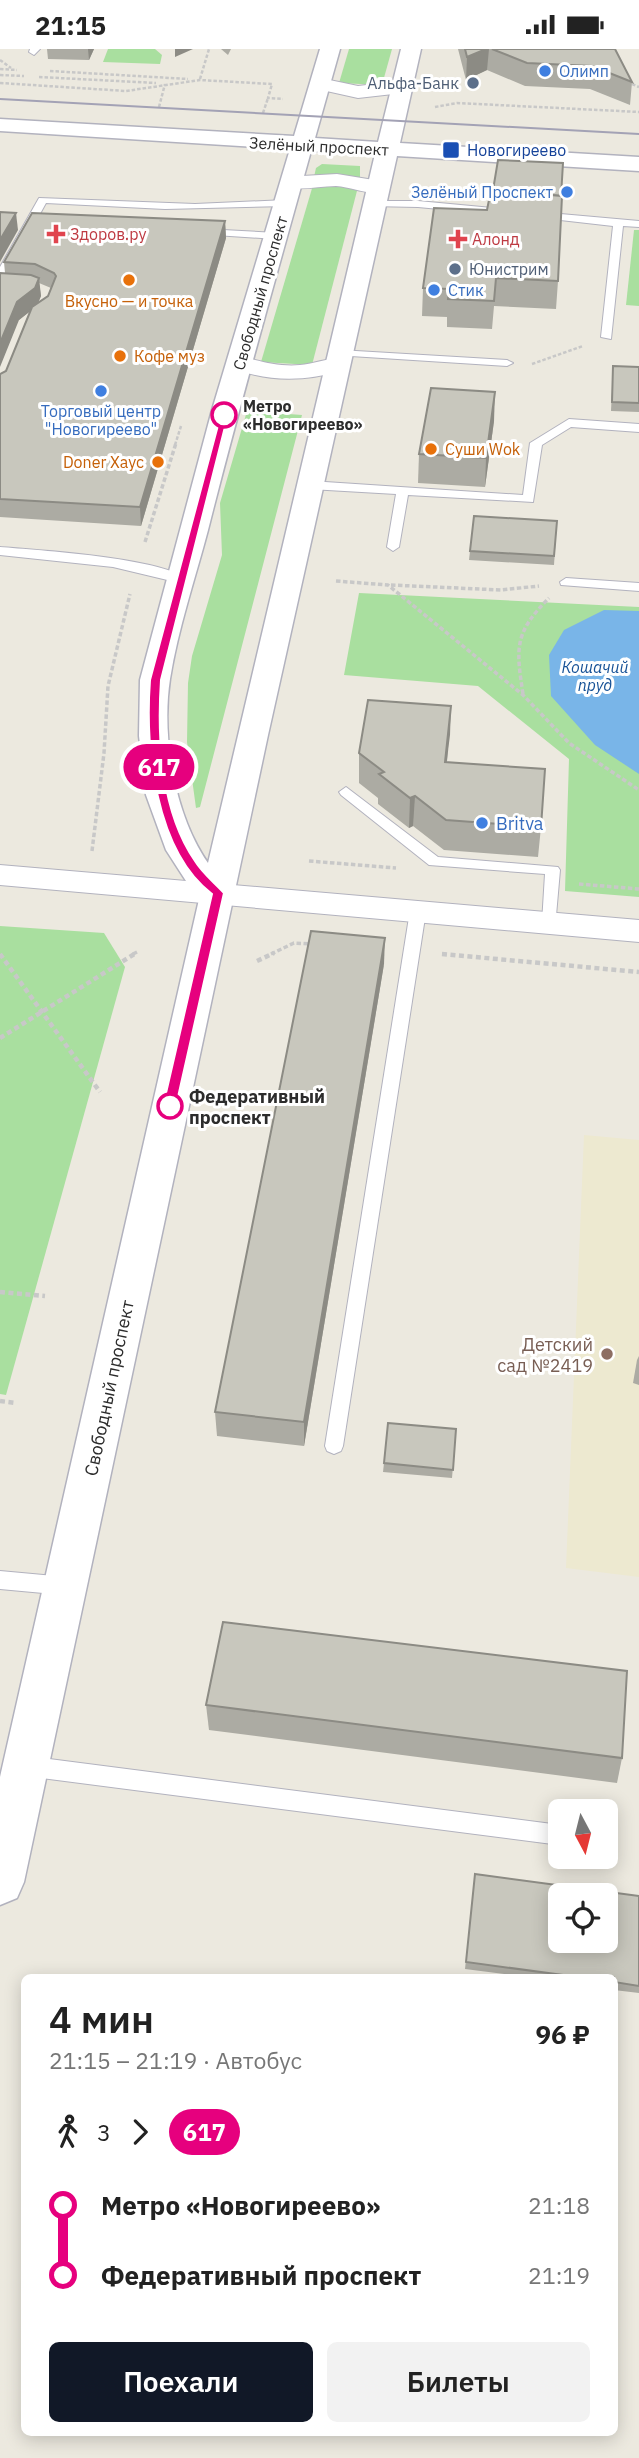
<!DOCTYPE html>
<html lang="ru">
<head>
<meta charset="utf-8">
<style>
  :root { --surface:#fff; --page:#f2f2f2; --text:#222; --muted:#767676; --accent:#111827 }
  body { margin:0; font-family:"IBM Plex Sans",sans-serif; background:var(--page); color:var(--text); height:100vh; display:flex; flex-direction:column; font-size:26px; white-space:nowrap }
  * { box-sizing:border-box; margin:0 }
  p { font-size:23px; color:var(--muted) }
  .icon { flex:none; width:38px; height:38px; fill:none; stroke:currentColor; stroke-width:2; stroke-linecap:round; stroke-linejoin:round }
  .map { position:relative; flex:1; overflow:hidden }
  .sheet { position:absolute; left:21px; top:1925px; width:597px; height:462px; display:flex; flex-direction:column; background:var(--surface); border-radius:10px; box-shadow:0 4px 18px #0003 }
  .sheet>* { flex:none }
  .badge { padding:0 14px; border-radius:23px; font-size:24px; line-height:46px }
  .needle { width:46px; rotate:173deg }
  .fabs { position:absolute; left:548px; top:1750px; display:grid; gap:14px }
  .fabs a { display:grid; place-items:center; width:70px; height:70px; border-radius:10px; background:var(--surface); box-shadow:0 4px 18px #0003; font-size:35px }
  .map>.badge { position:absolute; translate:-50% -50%; box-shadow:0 0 0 4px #fff }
  .legs { display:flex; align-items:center; gap:10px; height:77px; padding:0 28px; font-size:23px }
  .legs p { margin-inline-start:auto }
  .overview { display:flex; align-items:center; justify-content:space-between; height:119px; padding:0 28px }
  h1 { font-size:38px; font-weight:600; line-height:52px }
  .action { display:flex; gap:14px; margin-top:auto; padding:14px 28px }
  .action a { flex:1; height:80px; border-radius:10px; background:var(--accent); color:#fff; font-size:28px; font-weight:600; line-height:80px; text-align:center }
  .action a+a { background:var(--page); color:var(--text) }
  ul { padding:0 28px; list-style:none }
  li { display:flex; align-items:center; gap:24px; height:70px; font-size:26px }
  li i { display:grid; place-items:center; width:10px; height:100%; margin:0 9px; background:currentColor }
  li i::after { content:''; width:18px; height:18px; margin:-9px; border:5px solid; border-radius:50%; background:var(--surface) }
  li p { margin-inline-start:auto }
  li:first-child i { background:linear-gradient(#0000 50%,currentColor 0) }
  li:last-child i { background:linear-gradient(currentColor 50%,#0000 0) }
  .status { display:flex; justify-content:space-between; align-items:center; height:49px; padding:0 35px; background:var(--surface); direction:ltr }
  .status svg { height:19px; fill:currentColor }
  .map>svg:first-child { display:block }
  .education { fill:#ede9d0 }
  .green { fill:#a9df9f }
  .water { fill:#79b5e8 }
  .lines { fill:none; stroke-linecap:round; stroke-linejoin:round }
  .service-casing { stroke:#b2b2be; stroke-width:2 }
  .minor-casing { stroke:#b2b2be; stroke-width:2 }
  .secondary-casing { stroke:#b2b2be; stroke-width:3 }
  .path-far2 { stroke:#c8c8c8; stroke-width:2.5; stroke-dasharray:3.5 2; stroke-linecap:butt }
  .path-far1 { stroke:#c8c8c8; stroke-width:3.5; stroke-dasharray:4.5 2.5; stroke-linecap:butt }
  .path { stroke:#c8c8c8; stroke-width:4.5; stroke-dasharray:5 3.5; stroke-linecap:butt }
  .service { fill:#fff; fill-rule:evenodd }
  .minor { fill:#fff; fill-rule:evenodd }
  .secondary { fill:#fff; fill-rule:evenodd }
  .tram { stroke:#a3a2b5; stroke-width:2 }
  .wall { fill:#acaba3; fill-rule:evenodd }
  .shaded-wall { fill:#8c8b84 }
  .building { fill:#c8c7bd; stroke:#8c8b84; stroke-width:2; fill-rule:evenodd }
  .line-1 { fill:#e6007e; stroke:#fff; stroke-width:2 }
  .shop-dot { fill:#3f7fe0; stroke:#fff; stroke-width:2.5 }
  .service-dot { fill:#5c6f8a; stroke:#fff; stroke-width:2.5 }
  .transit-dot { fill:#1a4fb4; stroke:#fff; stroke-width:2.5 }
  .health-dot { fill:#e0444e; stroke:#fff; stroke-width:2.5 }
  .food-dot { fill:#e8710a; stroke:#fff; stroke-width:2.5 }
  .stop-1-dot { fill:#fff; stroke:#e6007e; stroke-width:3.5 }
  .education-dot { fill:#8d6e63; stroke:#fff; stroke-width:2.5 }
  .labels { text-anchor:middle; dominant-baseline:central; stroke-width:6; stroke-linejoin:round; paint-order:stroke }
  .far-shop-label { font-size:16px; fill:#366cbe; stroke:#fff; text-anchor:start }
  .far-service-label { font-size:16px; fill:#4e5e75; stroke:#fff; text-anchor:end }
  .far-street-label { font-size:16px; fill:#2c2c2c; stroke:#fff }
  .far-transit-label { font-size:16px; fill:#164399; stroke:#fff; text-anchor:start }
  .far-health-label { font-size:16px; fill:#be3a42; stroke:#fff; text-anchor:start }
  .far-food-label { font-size:16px; fill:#c56008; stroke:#fff; text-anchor:start }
  .far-stop-label { font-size:16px; font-weight:bold; fill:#2c2c2c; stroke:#fff; text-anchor:start }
  .far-water-label { font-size:16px; font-style:italic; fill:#165196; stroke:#fff }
  .shop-label { font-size:18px; fill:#366cbe; stroke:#fff; text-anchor:start }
  .stop-label { font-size:18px; font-weight:bold; fill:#2c2c2c; stroke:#fff; text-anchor:start }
  .education-label { font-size:18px; fill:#785e54; stroke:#fff; text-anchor:end }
  .street-label { font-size:18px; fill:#2c2c2c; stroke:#fff }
</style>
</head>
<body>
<div class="status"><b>21:15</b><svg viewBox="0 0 49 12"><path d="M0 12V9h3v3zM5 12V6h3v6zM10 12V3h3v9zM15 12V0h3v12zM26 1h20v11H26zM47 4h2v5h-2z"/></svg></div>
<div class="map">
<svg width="639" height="2409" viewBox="0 0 639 2409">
  <rect width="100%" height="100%" fill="#ece9df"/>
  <path class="education" d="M584,1086L639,1091V1528L566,1519Z"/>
  <g class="green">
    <path d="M108,0H155L162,6L160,15L103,13Z"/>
    <path d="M349,0H392L382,36L339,34Z"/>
    <path d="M322,115L360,117V130L314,128L316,119Z"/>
    <path d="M313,136L358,138L312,316L261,313Z"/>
    <path d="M634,181H639V257L626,256Z"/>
    <path d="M247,362L302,366L200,758L196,759L187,693L188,634L192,607L222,506L220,454Z"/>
    <path d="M359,544L639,558V848L565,842L569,710L478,637L344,626Z"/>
    <path d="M0,877L104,884L125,918L6,1346L0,1345Z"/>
  </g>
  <path class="water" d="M604,561L639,562V725L595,696L551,647L549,606L564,581Z"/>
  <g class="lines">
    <defs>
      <g id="service">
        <path d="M30,0H40L34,6L29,3Z"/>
        <path d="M39,149L195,155L286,151L291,154L286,157L165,160L46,154L5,228L0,231V218Z"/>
        <path d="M374,152H418L503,160L508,163L503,166L418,158L370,157V153Z"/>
        <path d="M538,163L639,172V178L623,177L611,290L601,288L613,177L534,168L533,166Z"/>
        <path d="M204,180L277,184L282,187L277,190L200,185V181Z"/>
        <path d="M339,301L507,311L513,314L507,317L335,306V302Z"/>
        <path d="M569,370L639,375V383L571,378L542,396L533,453L408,446L399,498L393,502L387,498L396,445L310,440L304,436L310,432L523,446L530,394Z"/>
        <path d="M0,498C37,501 162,509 186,530L180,534L113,518L0,506Z"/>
        <path d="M566,529L639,534V542L561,536L560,533Z"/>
        <path d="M346,738L438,808L558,818L560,821L555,878L550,879L542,874L545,825L429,816L341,746L339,743Z"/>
        <path d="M418,857L426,862L343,1397L341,1402L334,1405L327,1402L325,1397L410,862Z"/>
        <path d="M0,1522L65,1528L72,1531L75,1537L72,1543L65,1546L0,1540Z"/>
        <path d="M26,1707L560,1776V1796L26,1727L19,1724L16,1717L19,1710Z"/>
      </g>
      <g id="minor">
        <path d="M320,29L358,37L402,32L409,34L412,38L409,42L402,44L358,49L313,39L310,35L313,31Z"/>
        <path d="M337,125L386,133L389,138L386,143C369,147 352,138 336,137C319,137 302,142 285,138L282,133L285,128Z"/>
        <path d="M239,307C260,312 278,318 300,316C315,315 330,307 344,311L348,316L344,321C304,333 270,333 231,319L227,314L231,309Z"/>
        <path d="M0,816L639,871V893L0,836Z"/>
      </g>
      <path id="secondary" d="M320,0H340L315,89L378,93L401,0H421L400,94L639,108V122L397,107L268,686L24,1833L17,1849L0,1856V1728L200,846L186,832L166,801L146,746L139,687L140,631L212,361L290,100L0,82V70L294,87ZM311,102L375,105L208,814C175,767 161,688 170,630C178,580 195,530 208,481C240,354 276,228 311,102Z"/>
    </defs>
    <use href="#service" class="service-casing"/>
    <use href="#minor" class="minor-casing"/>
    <use href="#secondary" class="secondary-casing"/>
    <g class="path-far2">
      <path d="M0,11L11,19"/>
      <path d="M0,20L17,21"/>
      <path d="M50,22L188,30"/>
      <path d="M0,26L24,27"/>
      <path d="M39,28L156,34"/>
      <path d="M200,30L209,0"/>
      <path d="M627,33L639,38"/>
      <path d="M0,34L126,42L200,31L272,35L268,49L283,50"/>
      <path d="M159,58L165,35"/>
      <path d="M435,58L457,54L639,63"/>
      <path d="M263,64L268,49"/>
      <path d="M532,315L583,297"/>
      <path d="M175,396L181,377"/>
    </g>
    <g class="path-far1">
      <path d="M145,493L176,394"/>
      <path d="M336,532L388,536L523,646L569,694L639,741"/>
      <path d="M391,536L501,541L539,537"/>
      <path d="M523,645C516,599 514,584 549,549"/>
      <path d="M92,802L104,704L108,637L130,545"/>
      <path d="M309,812L396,819"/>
      <path d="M579,835L639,840"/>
      <path d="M133,905L137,903"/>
      <path d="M271,905L294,894L312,895"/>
      <path d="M442,905H446"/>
    </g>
    <g class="path">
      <path d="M0,905L100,1043"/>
      <path d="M442,905L639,923"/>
      <path d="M257,912L274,904"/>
      <path d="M0,989L136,904"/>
      <path d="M0,1243L45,1247"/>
      <path d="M0,1352L16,1354"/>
    </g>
    <use href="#service" class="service"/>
    <use href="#minor" class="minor"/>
    <use href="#secondary" class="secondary"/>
    <path class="tram" d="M0,50L639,85"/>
  </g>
  <g class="wall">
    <path d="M47,0H94L89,11L48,10Z"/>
    <path d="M221,0H231L228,6Z"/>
    <path d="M458,0H615L632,33L630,56L590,40L525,37L487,21L466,31Z"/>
    <path d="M434,159L558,232L556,260L494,257L492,280L447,278V268L422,267L423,239Z"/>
    <path d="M225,172L226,189L141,477L0,468V325L6,322L30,262L19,271L5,224L4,213ZM39,234L51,239L48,247L38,253L41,247Z"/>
    <path d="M613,317L639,318V363L611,362Z"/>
    <path d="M494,372L485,438L418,434L419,405Z"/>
    <path d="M557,472L554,516L469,511L470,502Z"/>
    <path d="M451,657L447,713L541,778L538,808L444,801L413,777L409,779L378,755V749L359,734V704Z"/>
    <path d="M384,915L304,1397L217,1387L215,1363Z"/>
    <path d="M639,1307V1336L633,1334L637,1311Z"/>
    <path d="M456,1380L452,1429L383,1423L384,1414Z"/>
    <path d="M206,1656L622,1709L617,1734L209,1681Z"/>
    <path d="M475,1825L639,1847V1944L614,1941V1928H527L465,1920Z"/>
  </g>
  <g class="shaded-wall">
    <path d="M88,0H94L89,11Z"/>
    <path d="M175,0H193L175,8Z"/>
    <path d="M486,0H489L487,21L466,31L467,8Z"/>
    <path d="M16,164L18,181L0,213V191Z"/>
    <path d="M225,172L226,189L141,477L140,458Z"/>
    <path d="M39,229L41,247L37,257L19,271L0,318V294L17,253Z"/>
    <path d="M495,343L494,372L485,438L486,409Z"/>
    <path d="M451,657L450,686L443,743L445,713Z"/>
    <path d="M415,747L413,777L409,779L410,749Z"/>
    <path d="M385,889L384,915L304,1397V1373Z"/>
  </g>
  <g class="building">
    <path d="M465,0H486L467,8Z"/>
    <path d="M492,0H615L632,33L592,17L527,14Z"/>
    <path d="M498,111L563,114L561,147L493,141Z"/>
    <path d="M491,141L562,147L558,232L496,229L494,252L448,250L449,240L423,239L434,159L487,161Z"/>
    <path d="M0,163L16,164L0,191Z"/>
    <path d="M32,164L225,172L140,458L0,450V325L6,322L32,258L48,247L56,227L54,224L35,215L4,213Z"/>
    <path d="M0,224L31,226L39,229L35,239L17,253L0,294Z"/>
    <path d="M613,317L639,318V354L612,353Z"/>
    <path d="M431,339L495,343L486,409L419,405Z"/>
    <path d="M474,467L557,472L554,507L470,502Z"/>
    <path d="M368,651L451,657L445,713L545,720L541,778L446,771L415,747L410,749L379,725L384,723L359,704Z"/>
    <path d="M311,882L385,889L304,1373L215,1363Z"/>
    <path d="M388,1374L456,1380L453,1421L384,1414Z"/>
    <path d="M223,1573L627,1622L622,1709L206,1656Z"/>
    <path d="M475,1825L639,1847V1937L614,1933V1928H578L466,1913ZM560,1846H606V1892H560Z"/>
  </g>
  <path class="line-1" d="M221,365L228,366L161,631C157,689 161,763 195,812C203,825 214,833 224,844L176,1057L170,1061L163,1057L212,845C155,802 145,698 150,631Z"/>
  <g class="shop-dot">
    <circle cx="545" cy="22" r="7"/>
    <circle cx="567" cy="143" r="7"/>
    <circle cx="434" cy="241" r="7"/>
    <circle cx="101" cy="342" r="7"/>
    <circle cx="482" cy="774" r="7"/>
  </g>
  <g class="service-dot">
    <circle cx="473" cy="34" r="7"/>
    <circle cx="455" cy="220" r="7"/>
  </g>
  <rect class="transit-dot" x="442" y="92" width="18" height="18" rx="3.5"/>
  <g class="health-dot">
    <path d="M52.5 174.5h7v7h7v7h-7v7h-7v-7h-7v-7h7z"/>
    <path d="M454.5 179.5h7v7h7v7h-7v7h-7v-7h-7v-7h7z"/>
  </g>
  <g class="food-dot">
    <circle cx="129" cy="231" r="7"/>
    <circle cx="120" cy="307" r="7"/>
    <circle cx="431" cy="400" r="7"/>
    <circle cx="158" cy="413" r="7"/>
  </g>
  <g class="stop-1-dot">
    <circle cx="224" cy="366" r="12"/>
    <circle cx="170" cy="1057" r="12"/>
  </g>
  <circle class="education-dot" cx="607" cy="1305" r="7"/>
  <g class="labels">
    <g class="far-shop-label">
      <text x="559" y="22">Олимп</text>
      <text x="553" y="143" text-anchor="end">Зелёный Проспект</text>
      <text x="448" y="241">Стик</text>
      <text x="101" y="362" text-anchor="middle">Торговый центр<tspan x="101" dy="18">"Новогиреево"</tspan></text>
    </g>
    <g class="far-service-label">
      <text x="459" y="34">Альфа-Банк</text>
      <text x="469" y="220" text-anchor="start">Юнистрим</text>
    </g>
    <g class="far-street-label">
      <text transform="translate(319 97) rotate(3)">Зелёный проспект</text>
      <text transform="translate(260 244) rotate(-74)">Свободный проспект</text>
    </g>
    <g class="far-transit-label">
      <text x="467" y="101">Новогиреево</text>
    </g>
    <g class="far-health-label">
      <text x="70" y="185">Здоров.ру</text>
      <text x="472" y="190">Алонд</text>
    </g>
    <g class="far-food-label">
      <text x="129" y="252" text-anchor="middle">Вкусно — и точка</text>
      <text x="134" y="307">Кофе муз</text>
      <text x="445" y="400">Суши Wok</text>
      <text x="144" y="413" text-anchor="end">Doner Хаус</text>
    </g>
    <g class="far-stop-label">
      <text x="243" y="357">Метро<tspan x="243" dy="18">«Новогиреево»</tspan></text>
    </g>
    <g class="far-water-label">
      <text x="595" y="618">Кошачий<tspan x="595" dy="18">пруд</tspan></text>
    </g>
    <g class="shop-label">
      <text x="496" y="774">Britva</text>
    </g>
    <g class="stop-label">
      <text x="189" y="1047">Федеративный<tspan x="189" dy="21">проспект</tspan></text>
    </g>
    <g class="education-label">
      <text x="593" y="1295">Детский<tspan x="593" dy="21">сад №2419</tspan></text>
    </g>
    <g class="street-label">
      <text transform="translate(109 1339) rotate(-78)">Свободный проспект</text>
    </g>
  </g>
</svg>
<div class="fabs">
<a><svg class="needle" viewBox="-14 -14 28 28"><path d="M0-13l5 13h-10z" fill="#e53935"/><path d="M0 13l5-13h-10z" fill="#767676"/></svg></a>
<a><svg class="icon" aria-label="locate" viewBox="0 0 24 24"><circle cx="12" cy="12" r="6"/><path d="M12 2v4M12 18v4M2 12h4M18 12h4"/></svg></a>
</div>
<b class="badge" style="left:159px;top:718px;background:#e6007e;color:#fff">617</b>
<section class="sheet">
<div class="overview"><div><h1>4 мин</h1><p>21:15 – 21:19 · Автобус</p></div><b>96 ₽</b></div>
<div class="legs"><svg class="icon" aria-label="walk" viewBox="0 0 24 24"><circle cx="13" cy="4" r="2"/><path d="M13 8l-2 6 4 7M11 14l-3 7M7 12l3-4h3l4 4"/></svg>3<svg class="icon" aria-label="forward" viewBox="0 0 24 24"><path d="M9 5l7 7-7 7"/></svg><b class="badge" style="background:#e6007e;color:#fff">617</b></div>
<ul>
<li><i style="color:#e6007e"></i><b>Метро «Новогиреево»</b><p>21:18</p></li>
<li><i style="color:#e6007e"></i><b>Федеративный проспект</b><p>21:19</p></li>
</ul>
<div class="action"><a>Поехали</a><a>Билеты</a></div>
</section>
</div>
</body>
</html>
